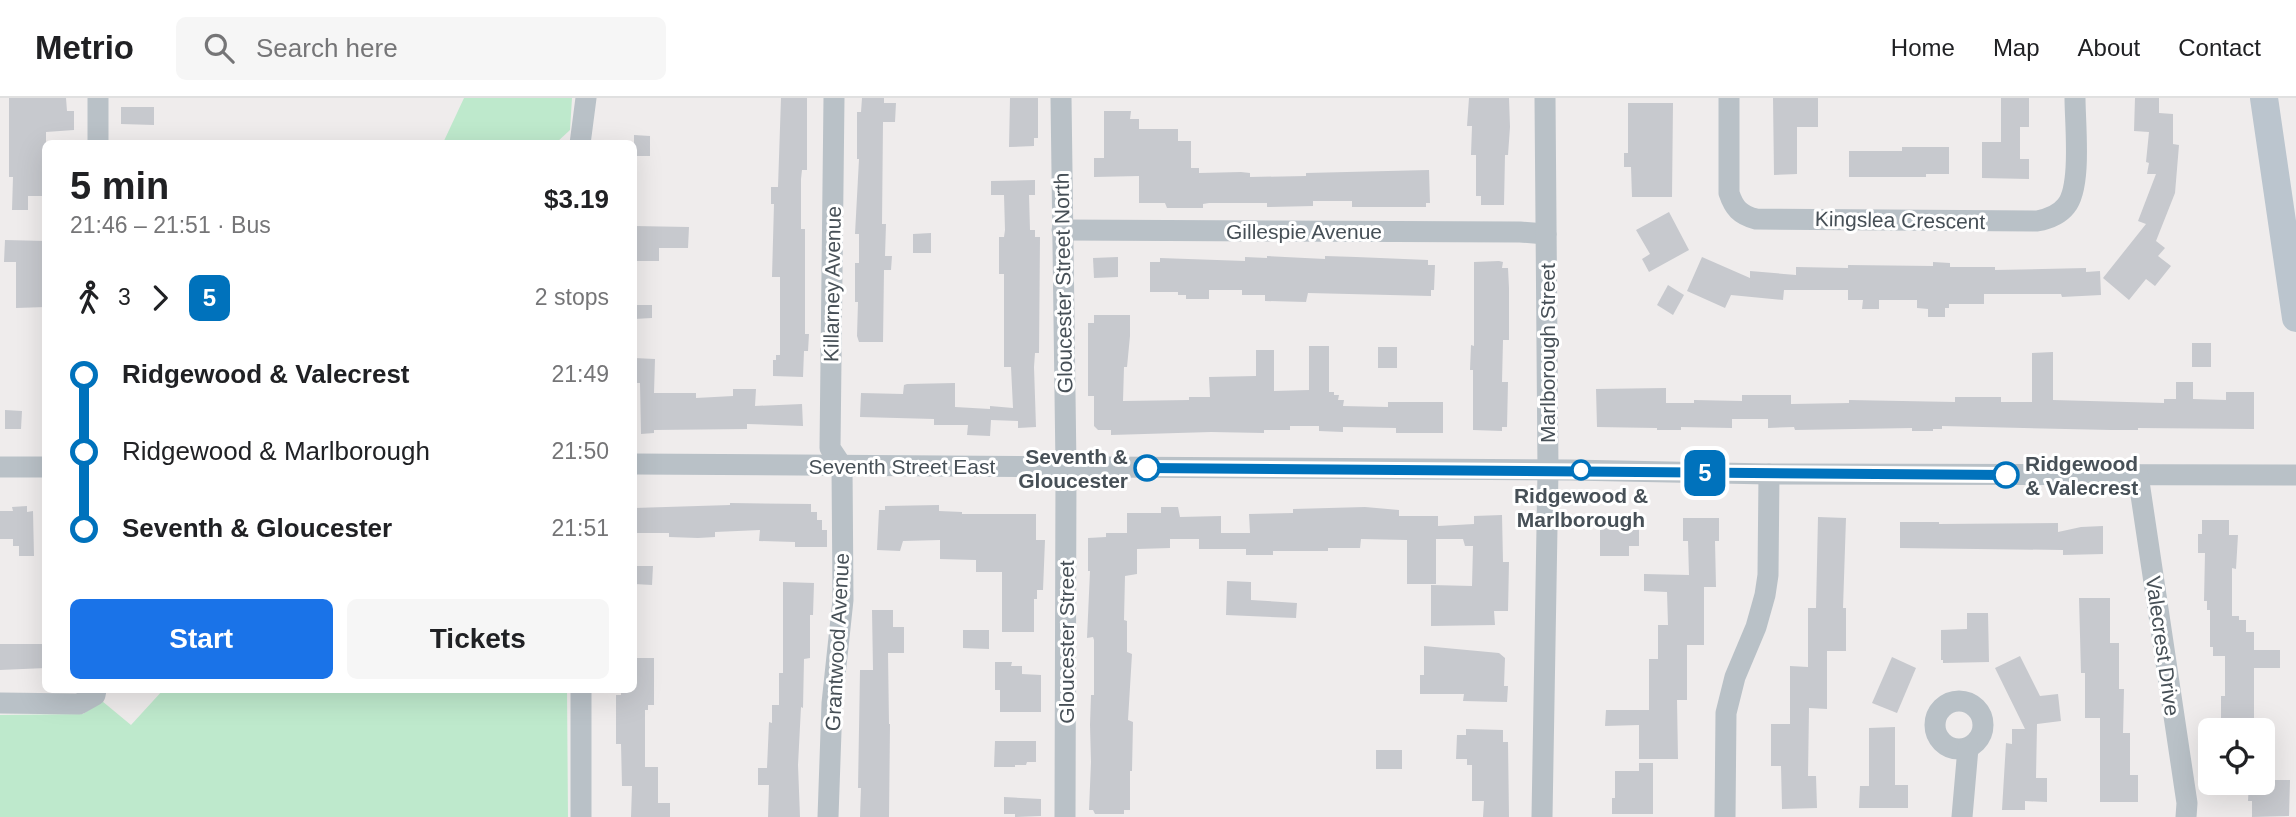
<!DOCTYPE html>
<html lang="en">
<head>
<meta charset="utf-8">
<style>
  :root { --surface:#fff; --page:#f6f6f6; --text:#202124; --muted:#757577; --line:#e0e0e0; --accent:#1a73e8 }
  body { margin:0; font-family:Arial,sans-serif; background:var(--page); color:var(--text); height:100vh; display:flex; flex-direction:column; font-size:26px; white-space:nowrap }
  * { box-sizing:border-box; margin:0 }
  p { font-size:23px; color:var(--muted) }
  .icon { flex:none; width:38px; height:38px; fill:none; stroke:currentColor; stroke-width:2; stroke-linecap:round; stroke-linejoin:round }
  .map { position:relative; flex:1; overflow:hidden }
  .side { position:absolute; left:42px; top:42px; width:595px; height:553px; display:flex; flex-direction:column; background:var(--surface); border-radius:10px; box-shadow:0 7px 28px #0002 }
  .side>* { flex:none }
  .badge { padding:0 14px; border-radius:10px; font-size:24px; line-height:46px }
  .controls { position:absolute; left:2198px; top:620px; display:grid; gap:14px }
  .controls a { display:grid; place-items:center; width:77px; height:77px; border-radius:10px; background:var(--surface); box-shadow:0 7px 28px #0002; font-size:35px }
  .map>.badge { position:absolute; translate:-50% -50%; box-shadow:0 0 0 4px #fff }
  .legs { display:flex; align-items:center; gap:10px; height:77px; padding:0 28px; font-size:23px }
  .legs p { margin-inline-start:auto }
  .head { display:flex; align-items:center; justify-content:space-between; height:119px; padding:0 28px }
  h1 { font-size:38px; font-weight:800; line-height:52px }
  .primary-button { display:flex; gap:14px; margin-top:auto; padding:14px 28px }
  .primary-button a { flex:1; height:80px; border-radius:10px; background:var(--accent); color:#fff; font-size:28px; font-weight:800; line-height:80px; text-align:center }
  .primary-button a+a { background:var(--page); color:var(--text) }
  ul { padding:0 28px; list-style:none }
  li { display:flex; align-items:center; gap:24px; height:77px; font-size:26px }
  li i { display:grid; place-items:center; width:10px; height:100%; margin:0 9px; background:currentColor }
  li i::after { content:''; width:18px; height:18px; margin:-9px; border:5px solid; border-radius:50%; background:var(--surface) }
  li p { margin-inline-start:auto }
  li:first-child i { background:linear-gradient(#0000 50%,currentColor 0) }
  li:last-child i { background:linear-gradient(currentColor 50%,#0000 0) }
  header { display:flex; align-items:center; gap:42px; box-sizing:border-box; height:98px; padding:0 35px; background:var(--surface); border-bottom:2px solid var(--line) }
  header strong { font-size:33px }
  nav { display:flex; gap:38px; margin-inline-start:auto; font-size:24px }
  .search { width:490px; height:63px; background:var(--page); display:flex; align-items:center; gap:18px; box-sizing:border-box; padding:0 24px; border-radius:10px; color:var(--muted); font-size:26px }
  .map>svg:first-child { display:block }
  .green { fill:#bee9cc }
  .building { fill:#c7c9ce }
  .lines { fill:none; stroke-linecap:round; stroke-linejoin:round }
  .minor { stroke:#b9c1c7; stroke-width:21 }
  .secondary { stroke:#bbc5ce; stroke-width:28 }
  .line-1-casing { stroke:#fff; stroke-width:16 }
  .line-1 { stroke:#0072bc; stroke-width:10 }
  .stop-1-dot { fill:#fff; stroke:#0072bc; stroke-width:3.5 }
  .labels { text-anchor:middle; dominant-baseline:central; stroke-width:6; stroke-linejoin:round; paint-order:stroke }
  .street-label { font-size:21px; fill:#475057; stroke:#fff }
  .stop-label { font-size:21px; font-weight:bold; fill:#475057; stroke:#fff; text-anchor:end }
</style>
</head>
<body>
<header>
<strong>Metrio</strong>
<div class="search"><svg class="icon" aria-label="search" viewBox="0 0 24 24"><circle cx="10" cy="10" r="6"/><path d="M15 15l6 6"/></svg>Search here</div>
<nav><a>Home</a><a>Map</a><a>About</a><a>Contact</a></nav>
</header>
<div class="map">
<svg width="2296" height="719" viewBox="0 0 2296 719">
  <rect width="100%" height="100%" fill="#efecec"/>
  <g class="green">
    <path d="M464,0H572L570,32L556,45H443Z"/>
    <path d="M163,592H567L568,719H0V617L83,616L102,603L131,627Z"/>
  </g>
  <g class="building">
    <path d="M9,0H66L67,13H74V32L46,34V98H28V112H12L13,79H9Z"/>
    <path d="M781,0H807V72H802L801,81V131H805V236H809L808,253H804L803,279L773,278V262H776V257H780V179H772L774,106H771V89H778Z"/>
    <path d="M862,0H884V5H896L895,24H883L882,126H886L885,158H892L891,172H884L883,244H859L857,238L858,204H855V165H859V136H855L859,61H857V14H861Z"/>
    <path d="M1010,0H1038V40H1034V48L1009,49Z"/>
    <path d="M1469,0H1509L1510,29L1508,57H1505L1504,107H1481V98H1476V57H1471L1472,28H1467Z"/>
    <path d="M1773,0H1818V29H1797V76L1774,77Z"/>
    <path d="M2001,0H2029V29H2020V61H2029V81L1982,80V44H2001Z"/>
    <path d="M2135,0H2159V15L2173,16V46L2179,47L2175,95L2156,143L2165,150L2158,158L2171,168L2155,188L2146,181L2129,202L2103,180L2146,126L2138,123L2156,76H2147L2149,65L2146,64L2149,34L2134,33Z"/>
    <path d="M1628,5H1673L1672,99H1632L1631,69H1624V55H1628Z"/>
    <path d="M121,9H154V27L121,26Z"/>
    <path d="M1104,13H1131L1130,21H1139V31H1178V43H1191V70H1199V75L1241,74L1250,75V79L1306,78V75L1429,72L1430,105H1426V109H1352V103H1313V108L1267,109V105H1209L1203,106V110H1167L1165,105H1139V78L1094,79V60H1104Z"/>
    <path d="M634,37L650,38V58H634Z"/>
    <path d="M1902,49H1949V76H1926V79H1849V53H1902Z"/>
    <path d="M1035,82V97H1029L1030,132H1035V139H1040L1039,255H1035L1034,269L1036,329L1018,330V323L991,322L990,338L967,337L968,327H934V321L860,319L861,295L903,296L904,287L907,286L955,285V309L990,311V308L1013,310L1011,269H1004V176H999V139H1004L1005,132L1004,97H991V83Z"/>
    <path d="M1669,114L1689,152L1649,174L1642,161L1650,156L1636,132Z"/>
    <path d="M634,128L689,129L688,150H659V163H634Z"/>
    <path d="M931,135V155H913V136Z"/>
    <path d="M5,142L46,143V209L16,210V164H4Z"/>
    <path d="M1267,158L1325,161V158L1356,159L1428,162V167H1435L1434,192H1431V198L1308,195L1306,204L1265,203V197H1242V192H1209V201H1186V197H1178V194H1150V164H1160V160L1245,163V159L1267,160Z"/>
    <path d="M1118,159V179L1094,180L1093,160Z"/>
    <path d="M1702,159L1750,180V173L1796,177V169L1848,170V167L1933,168V164L1950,165V169H1995V172L2086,170V174L2100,173L2101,197L2062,199L2061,196H1984V206H1949V210H1945V219H1928V211L1917,210V202H1879V211H1862L1863,202H1848V192H1784L1783,202L1731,197L1725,210L1687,193Z"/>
    <path d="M1499,163L1503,164L1502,170H1508L1509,190V242H1503L1502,284H1508L1507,329H1502V333L1473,332V272H1470L1471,247L1474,248V164Z"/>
    <path d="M1668,187L1684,197L1673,217L1657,207Z"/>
    <path d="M634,207H652V220L634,221Z"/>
    <path d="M1094,217H1130V238L1127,269H1124L1123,303L1189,302V299H1210L1209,279L1256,278V252H1274V293L1309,292V248H1329V294H1334V297H1339L1338,302H1344L1343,308L1388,309V304H1443V335H1396V330L1343,329V334L1319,333V328H1290V332H1264V335L1211,334L1111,337V332H1098L1094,328V298H1088V225H1094Z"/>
    <rect x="2192" y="245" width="19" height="24"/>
    <rect x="1378" y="249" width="19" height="21"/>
    <path d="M2053,254V302L2164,305V301H2176V284H2193V301L2226,302V294H2254V331L2138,330V332H2111L1942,328V331H1933V333H1912V330L1795,332L1794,329L1768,330V321H1732V330L1681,329V332H1657V330L1597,329L1596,291L1666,290V305H1694V302L1742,303V297H1791V306L1849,305V302L1955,304V299H2001V304H2032V255Z"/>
    <path d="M634,260L655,261L654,295H696V300L733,298V291H756L755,308L802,306L803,328L747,326V331L654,332V335L641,336L640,285H634Z"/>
    <path d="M5,312L22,313L21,331H5Z"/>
    <path d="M730,405L811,406V414H817V422H822V432H827V449H795V444L759,443L760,432L715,434V439L698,440L669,439V435H634V410L730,407Z"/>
    <path d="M939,407V413L962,414V416H1036V442H1045L1043,492H1037V501H1034V534H1002V474H976V462L940,461V442L903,443L900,453L877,452L879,412H885V408Z"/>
    <path d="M27,408V414L33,413L34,458H19V448H13V441H0V413H13L12,409Z"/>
    <path d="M1161,409H1178L1180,419L1221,418V435H1250L1249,416L1293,415V411L1365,409L1399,412V418H1438V428L1474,426V418L1502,417L1503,464H1509L1508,513H1494L1495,527L1431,528V487L1472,488L1473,448H1465L1463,441H1436V486H1407V442L1361,441L1360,450H1328V453H1273V457H1246V451H1199V441H1170V450L1137,451V476L1125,478L1124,522L1127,523V554L1132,556L1128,622L1133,624L1132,673H1130V712H1124V716H1095L1093,712H1089L1091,664L1090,627L1091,597H1094V542L1093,539L1087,540L1090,473H1088V440L1106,439V435H1127V415H1161Z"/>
    <path d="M1818,419L1846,420L1843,510H1846V553H1827V611L1809,610L1808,678H1816L1817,710L1782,711L1781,668H1771V626H1790V568L1808,569V510H1816Z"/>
    <path d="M1683,420H1719V443H1715L1716,489H1704V547H1687V602H1677L1678,661H1639V627L1605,628L1606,612H1649V561H1658V527H1668L1667,494L1644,493V476L1689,477L1688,443H1683Z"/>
    <path d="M1600,422H1639V448H1629V458H1600Z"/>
    <path d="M2202,422H2229V437H2238L2236,471L2232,470V518H2239V522H2246V534H2254V552H2280V570H2254V632H2234L2235,621H2221V598H2225V558H2213V549H2210V512H2207V503H2204L2205,455H2198V436H2202Z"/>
    <path d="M1900,424H1939V426L2058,425V434L2081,429L2103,428V456L2063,457V452L1900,450Z"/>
    <path d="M634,468H653L652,487L634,486Z"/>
    <path d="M1227,483L1251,484V502L1297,505L1296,520L1226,517Z"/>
    <path d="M783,484L814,485L813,517H810V560L804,561L803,610L801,609L798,667L800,719H768L769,687H758V670H767L769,624L772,625V607H779V575H783Z"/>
    <path d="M2079,500H2110V545H2119V591H2124L2123,635H2130V677H2138V704H2100V620H2085V575H2081Z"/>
    <path d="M872,512H893V529H904V555H888L889,626H890L889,719H860L861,690H858L860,572H873Z"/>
    <path d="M1967,515H1988L1989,564L1943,565V562H1941V532L1967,531Z"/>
    <path d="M963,532H989V551L963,550Z"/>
    <path d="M0,546H46V570L0,572Z"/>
    <path d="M1424,548L1499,555L1505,560L1504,588H1508L1507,604L1463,603L1464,596H1420V577H1424Z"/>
    <path d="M2020,558L2040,598L2058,596L2061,623L2037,626L2036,680H2047V704L2025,703V712H2002L2006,645L2012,646V631H2025L1995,570Z"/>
    <path d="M1892,559L1916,570L1897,615L1872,605Z"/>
    <path d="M634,560H654V607H648V612H645V669H658V705H670V719H631L632,688H622L621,646H616V597H621V592H634Z"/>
    <path d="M995,564H1012L1011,568H1022V576L1041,577V614H1000V592H995Z"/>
    <path d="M1895,629V687H1908V710H1859L1860,688H1869V630Z"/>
    <path d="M1466,631L1503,632V644H1508L1509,719H1483L1484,703H1472V667H1467V661H1456L1457,637H1466Z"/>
    <path d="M995,643H1036V664H1027L1026,667H1015V669H994Z"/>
    <rect x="1376" y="652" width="26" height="19"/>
    <path d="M1639,665H1653V716H1612V700H1615V673H1639Z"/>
    <path d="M2263,682H2290L2289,718L2252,719V703H2248L2249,684H2263Z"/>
    <path d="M1004,699L1041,701V718L1015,719V716H1004Z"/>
  </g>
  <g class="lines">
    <g class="minor">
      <path d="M834,0L830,350L842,368"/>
      <path d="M1061,0L1066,369L1065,719"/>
      <path d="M1729,0V95C1734,110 1740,117 1756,121L2037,123C2048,121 2059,117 2066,108C2082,89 2075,26 2075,0"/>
      <path d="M98,46V0"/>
      <path d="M580,46L586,0"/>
      <path d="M1062,132L1520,134L1546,136"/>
      <path d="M634,366L1570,372L1769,376L2296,377"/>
      <path d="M0,369H46"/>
      <path d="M2138,377L2187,705L2186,719"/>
      <circle cx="1959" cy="627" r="24"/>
      <path d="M0,605L79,606L95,597L96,592"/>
      <path d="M581,719V592"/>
      <path d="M828,719L832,605L843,502L842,368"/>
      <path d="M1542,719L1548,372L1545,0"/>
      <path d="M1725,719L1726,615L1735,579L1756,529L1765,497L1768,477L1769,376"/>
      <path d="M1962,719L1968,650"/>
    </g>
    <path class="secondary" d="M2264,0L2296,220"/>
  </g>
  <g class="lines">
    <defs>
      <path id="line-1" d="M1147,370L2006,377"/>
    </defs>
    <use href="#line-1" class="line-1-casing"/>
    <use href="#line-1" class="line-1"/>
  </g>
  <g class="stop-1-dot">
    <circle cx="1147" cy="370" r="12"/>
    <circle cx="1581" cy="372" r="9"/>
    <circle cx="2006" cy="377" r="12"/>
  </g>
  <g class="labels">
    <g class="street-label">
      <text transform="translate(1900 122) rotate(1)">Kingslea Crescent</text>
      <text x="1304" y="133">Gillespie Avenue</text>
      <text transform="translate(1063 185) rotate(-91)">Gloucester Street North</text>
      <text transform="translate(832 186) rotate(-89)">Killarney Avenue</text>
      <text transform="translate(1547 255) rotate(-90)">Marlborough Street</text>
      <text x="902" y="368">Seventh Street East</text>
      <text transform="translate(837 544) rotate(-87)">Grantwood Avenue</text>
      <text transform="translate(1066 544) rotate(-90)">Gloucester Street</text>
      <text transform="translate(2163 548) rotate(82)">Valecrest Drive</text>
    </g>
    <g class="stop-label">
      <text x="1128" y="358">Seventh &amp;<tspan x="1128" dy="24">Gloucester</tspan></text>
      <text x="2025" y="365" text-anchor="start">Ridgewood<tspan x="2025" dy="24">&amp; Valecrest</tspan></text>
      <text x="1581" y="397" text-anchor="middle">Ridgewood &amp;<tspan x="1581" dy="24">Marlborough</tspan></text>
    </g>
  </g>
</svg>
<div class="controls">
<a><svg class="icon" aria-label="locate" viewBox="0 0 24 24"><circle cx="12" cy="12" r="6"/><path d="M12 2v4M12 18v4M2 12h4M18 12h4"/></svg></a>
</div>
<b class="badge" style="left:1705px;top:375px;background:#0072bc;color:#fff">5</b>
<section class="side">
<div class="head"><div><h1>5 min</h1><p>21:46 – 21:51 · Bus</p></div><b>$3.19</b></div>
<div class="legs"><svg class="icon" aria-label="walk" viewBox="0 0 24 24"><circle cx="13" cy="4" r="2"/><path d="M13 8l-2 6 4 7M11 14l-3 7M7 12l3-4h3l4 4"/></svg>3<svg class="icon" aria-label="forward" viewBox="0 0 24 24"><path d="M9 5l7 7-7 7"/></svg><b class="badge" style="background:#0072bc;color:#fff">5</b><p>2 stops</p></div>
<ul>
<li><i style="color:#0072bc"></i><b>Ridgewood &amp; Valecrest</b><p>21:49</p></li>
<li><i style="color:#0072bc"></i><span>Ridgewood &amp; Marlborough</span><p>21:50</p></li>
<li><i style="color:#0072bc"></i><b>Seventh &amp; Gloucester</b><p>21:51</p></li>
</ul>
<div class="primary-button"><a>Start</a><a>Tickets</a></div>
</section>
</div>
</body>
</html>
